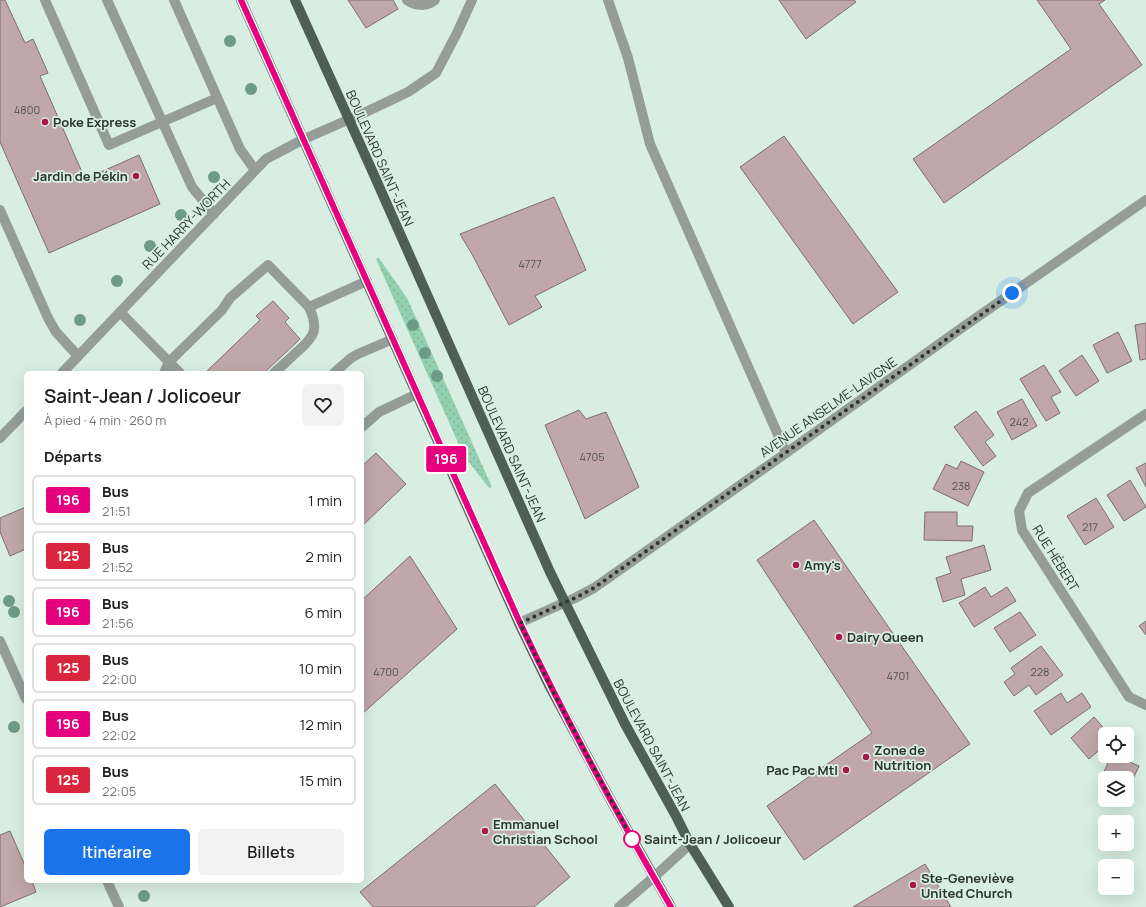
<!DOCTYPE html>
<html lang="fr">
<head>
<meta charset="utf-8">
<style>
  :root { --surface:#fff; --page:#f2f2f2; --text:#202124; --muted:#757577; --line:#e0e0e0; --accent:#1a73e8 }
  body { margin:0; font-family:Manrope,sans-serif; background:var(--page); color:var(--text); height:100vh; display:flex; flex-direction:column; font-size:15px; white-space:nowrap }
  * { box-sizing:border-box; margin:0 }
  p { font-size:13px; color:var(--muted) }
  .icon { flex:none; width:22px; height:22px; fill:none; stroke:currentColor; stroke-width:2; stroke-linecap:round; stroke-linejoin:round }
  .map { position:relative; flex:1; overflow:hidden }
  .panel { position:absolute; left:24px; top:371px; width:340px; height:512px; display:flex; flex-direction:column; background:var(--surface); border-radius:6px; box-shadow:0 4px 16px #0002 }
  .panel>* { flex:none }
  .badge { padding:0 8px; border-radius:3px; font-size:14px; line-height:26px }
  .fabs { position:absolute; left:1098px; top:727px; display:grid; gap:8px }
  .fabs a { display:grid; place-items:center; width:36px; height:36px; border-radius:6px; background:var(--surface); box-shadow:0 4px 16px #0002; font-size:20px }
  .you { position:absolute; width:20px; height:20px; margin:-10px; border:3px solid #fff; border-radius:50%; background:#1a73e8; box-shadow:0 0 0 6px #1a73e833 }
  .map>.badge { position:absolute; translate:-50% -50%; box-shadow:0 0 0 2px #fff }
  h2 { padding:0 20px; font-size:15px; line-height:36px }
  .round { display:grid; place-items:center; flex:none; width:42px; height:42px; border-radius:6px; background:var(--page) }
  .head { display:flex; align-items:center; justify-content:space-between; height:68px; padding:0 20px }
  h1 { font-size:19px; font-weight:600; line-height:30px }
  .cta { display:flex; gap:8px; margin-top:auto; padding:8px 20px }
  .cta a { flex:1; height:46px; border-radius:6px; background:var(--accent); color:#fff; font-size:16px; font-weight:600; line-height:46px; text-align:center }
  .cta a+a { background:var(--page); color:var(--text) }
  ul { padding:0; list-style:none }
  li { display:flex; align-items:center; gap:12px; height:50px; margin:0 8px 6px; padding:0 12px; border:2px solid var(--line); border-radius:6px }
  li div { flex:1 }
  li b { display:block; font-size:15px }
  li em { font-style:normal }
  li .badge { min-width:44px; font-weight:700; text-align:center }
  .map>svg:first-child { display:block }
  .green { fill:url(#green-dots) }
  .building { fill:#bfa7aa; stroke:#826c70 }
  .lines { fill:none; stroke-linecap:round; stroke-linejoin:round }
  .minor { stroke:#949d97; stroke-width:10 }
  .major { stroke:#4f5f56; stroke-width:10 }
  .tree { fill:#6e9b86 }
  .line-casing { stroke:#fff; stroke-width:9 }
  .line { stroke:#e6007e; stroke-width:6 }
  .walk { stroke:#2d3631; stroke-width:4; stroke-dasharray:0 7.2 }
  .poi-dot { fill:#aa174d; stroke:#d8eee2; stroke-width:1.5 }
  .stop-dot { fill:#fff; stroke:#e6007e; stroke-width:2 }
  .labels { text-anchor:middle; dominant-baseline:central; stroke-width:3.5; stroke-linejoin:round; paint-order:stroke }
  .number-label { font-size:11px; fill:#52524f }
  .poi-label { font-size:13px; font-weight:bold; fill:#2d3631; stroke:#d8eee2; text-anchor:start }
  .street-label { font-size:13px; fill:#2d3631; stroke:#d8eee2 }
  .stop-label { font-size:13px; font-weight:bold; fill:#2d3631; stroke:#d8eee2; text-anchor:start }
</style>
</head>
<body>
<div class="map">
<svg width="1146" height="907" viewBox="0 0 1146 907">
  <defs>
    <pattern id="green-dots" width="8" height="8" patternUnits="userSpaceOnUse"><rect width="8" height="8" fill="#93d0af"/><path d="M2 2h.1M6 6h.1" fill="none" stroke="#7fb397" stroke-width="1.8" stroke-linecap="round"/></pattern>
  </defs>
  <rect width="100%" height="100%" fill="#d8eee2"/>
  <path class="green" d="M379,258L407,298L492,487L489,488L464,456L376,259Z"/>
  <g class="building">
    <path d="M0,0H5L25,43L33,39L48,73L40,76L85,179L139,155L160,204L49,253L0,142Z"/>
    <path d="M348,0H393L398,9L366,28Z"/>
    <path d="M779,0H854L856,2L806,39Z"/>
    <path d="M1037,0H1105L1099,4L1142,65L944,203L913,159L1071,49Z"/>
    <path d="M784,136L898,292L853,324L740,167Z"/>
    <path d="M554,197L586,270L535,296L542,307L509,325L473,256L460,234Z"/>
    <path d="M273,301L289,318L285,322L300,339L264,373H207L206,372L260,320L256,316Z"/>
    <path d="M1146,323V359L1140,360L1135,325Z"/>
    <path d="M1118,332L1132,361L1107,373L1093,345Z"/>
    <path d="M1082,355L1099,381L1076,396L1059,371Z"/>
    <path d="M1044,365L1061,392L1051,397L1060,413L1046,421L1020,379Z"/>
    <path d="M1022,399L1037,426L1012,440L997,412Z"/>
    <path d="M579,410L586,419L606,412L639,487L585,519L545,425Z"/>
    <path d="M976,411L994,435L985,442L996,456L983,466L954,427Z"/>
    <path d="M376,453L406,484L362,526V466Z"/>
    <path d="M961,461L984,472L968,506L933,489L946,464L957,469Z"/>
    <path d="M1146,463V487L1136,468Z"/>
    <path d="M1130,480L1146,507L1124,521L1107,495Z"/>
    <path d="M1096,498L1114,527L1085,545L1067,516Z"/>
    <path d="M26,507V549L10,556L0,532V518Z"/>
    <path d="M925,512H957V526H973L972,541L924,540Z"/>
    <path d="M814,520L970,744L804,860L767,806L872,733L757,560Z"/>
    <path d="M984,545L991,570L961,579L965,595L943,602L936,578L951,573L946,557Z"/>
    <path d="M410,556L457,629L362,714V600Z"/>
    <path d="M985,587L991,597L1007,587L1016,601L974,627L959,603Z"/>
    <path d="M1020,612L1036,635L1010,652L994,628Z"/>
    <path d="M1146,621V635L1139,626Z"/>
    <path d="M1041,646L1063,675L1036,695L1029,685L1014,696L1004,682L1015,674L1011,668Z"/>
    <path d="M1061,693L1067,703L1082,693L1091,707L1051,735L1034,711Z"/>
    <path d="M1094,717L1109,734H1105V745L1089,759L1071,738Z"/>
    <path d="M1111,756H1115L1139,766L1127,792V778H1105V786L1099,783Z"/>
    <path d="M495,784L570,877L534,907H373L360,892Z"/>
    <path d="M10,831L26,868V881H32L36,892L0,907V835Z"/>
    <path d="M925,864L951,907H853Z"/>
  </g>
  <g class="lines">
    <g class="minor">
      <path d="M45,0L109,145L217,98"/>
      <path d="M107,0L192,187L214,214"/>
      <path d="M174,0L240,149L255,170"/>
      <path d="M407,0C416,6 426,7 435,0"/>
      <path d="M608,0L628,58L650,144L786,453"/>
      <path d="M0,210L48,318L56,332L78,356"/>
      <path d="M120,312L169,362L222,310L230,298L268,265L309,307L367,281"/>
      <path d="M62,373L266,159L302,140L368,111L408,92L436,73L457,33L472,0"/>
      <path d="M164,373L169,362L180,373"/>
      <path d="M274,373C282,366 290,358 298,351C315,336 319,329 309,307"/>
      <path d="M334,373L351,358L358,354L393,339"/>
      <path d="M1146,414L1028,493L1019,511L1022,530L1129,697L1146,705"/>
      <path d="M362,427L379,412L417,394"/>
      <path d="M0,438L26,411"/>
      <path d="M519,623L575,598L594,588L786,453L963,327L1146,200"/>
      <path d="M0,641L26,699"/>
      <path d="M107,881L119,907"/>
      <path d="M619,907L654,877L690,844"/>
    </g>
    <g class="major">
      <path d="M241,0L519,623L550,687L615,808L671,907"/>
      <path d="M295,0L370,166L550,572L625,724L676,816L690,844L729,907"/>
    </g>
  </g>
  <g class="tree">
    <circle cx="230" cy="41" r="6"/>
    <circle cx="251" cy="89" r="6"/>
    <circle cx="214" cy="177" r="6"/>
    <circle cx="181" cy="215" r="6"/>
    <circle cx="150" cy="246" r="6"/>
    <circle cx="117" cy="281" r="6"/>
    <circle cx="80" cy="320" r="6"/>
    <circle cx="413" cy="325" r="6"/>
    <circle cx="425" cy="353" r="6"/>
    <circle cx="437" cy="376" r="6"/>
    <circle cx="9" cy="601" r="6"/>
    <circle cx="14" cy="612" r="6"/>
    <circle cx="14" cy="727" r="6"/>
    <circle cx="144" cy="896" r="6"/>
  </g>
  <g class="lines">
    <defs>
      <path id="line" d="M241,0L520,623C566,720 617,814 671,907"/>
    </defs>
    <use href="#line" class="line-casing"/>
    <use href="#line" class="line"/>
    <path class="walk" d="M632,839L550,686L520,623L575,598L594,588L1012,293"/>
  </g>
  <g class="poi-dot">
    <circle cx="45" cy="122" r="4"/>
    <circle cx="136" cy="176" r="4"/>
    <circle cx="796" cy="565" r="4"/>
    <circle cx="839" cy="637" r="4"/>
    <circle cx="866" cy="757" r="4"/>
    <circle cx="846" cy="770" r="4"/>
    <circle cx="485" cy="831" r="4"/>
    <circle cx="913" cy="885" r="4"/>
  </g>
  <circle class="stop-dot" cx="632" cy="839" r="8"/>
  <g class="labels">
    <g class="number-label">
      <text x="27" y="109">4800</text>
      <text x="530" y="263">4777</text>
      <text x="1019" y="421">242</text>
      <text x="592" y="456">4705</text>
      <text x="961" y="485">238</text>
      <text x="1090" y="526">217</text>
      <text x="386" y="671">4700</text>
      <text x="1040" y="671">228</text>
      <text x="898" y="675">4701</text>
    </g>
    <g class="poi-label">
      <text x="53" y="122">Poke Express</text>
      <text x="128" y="176" text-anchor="end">Jardin de Pékin</text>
      <text x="804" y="565">Amy's</text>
      <text x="847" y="637">Dairy Queen</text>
      <text x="874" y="750">Zone de<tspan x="874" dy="15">Nutrition</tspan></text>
      <text x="838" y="770" text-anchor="end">Pac Pac Mtl</text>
      <text x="493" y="824">Emmanuel<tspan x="493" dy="15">Christian School</tspan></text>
      <text x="921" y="878">Ste-Geneviève<tspan x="921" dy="15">United Church</tspan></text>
    </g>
    <g class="street-label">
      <text transform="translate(380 158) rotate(66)">BOULEVARD SAINT-JEAN</text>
      <text transform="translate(186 224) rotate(-46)">RUE HARRY-WORTH</text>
      <text transform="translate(828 407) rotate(-35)">AVENUE ANSELME-LAVIGNE</text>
      <text transform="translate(512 454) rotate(66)">BOULEVARD SAINT-JEAN</text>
      <text transform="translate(1056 558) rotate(58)">RUE HÉBERT</text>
      <text transform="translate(652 745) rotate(62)">BOULEVARD SAINT-JEAN</text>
    </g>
    <g class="stop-label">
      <text x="644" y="839">Saint-Jean / Jolicoeur</text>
    </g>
  </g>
</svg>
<div class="fabs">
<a><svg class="icon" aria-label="locate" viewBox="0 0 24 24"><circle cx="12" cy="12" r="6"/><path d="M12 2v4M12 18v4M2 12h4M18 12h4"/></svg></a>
<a><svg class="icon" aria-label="layers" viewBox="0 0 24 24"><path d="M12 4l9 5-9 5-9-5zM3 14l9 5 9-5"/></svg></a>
<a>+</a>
<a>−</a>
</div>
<div class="you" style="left:1012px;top:293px"></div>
<b class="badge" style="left:446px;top:459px;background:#e6007e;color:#fff">196</b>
<section class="panel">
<div class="head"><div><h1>Saint-Jean / Jolicoeur</h1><p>À pied · 4 min · 260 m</p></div><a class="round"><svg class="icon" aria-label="heart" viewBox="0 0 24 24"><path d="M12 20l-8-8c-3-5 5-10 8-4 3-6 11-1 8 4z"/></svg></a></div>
<h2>Départs</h2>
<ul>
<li><span class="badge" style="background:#e6007e;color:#fff">196</span><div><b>Bus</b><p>21:51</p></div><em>1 min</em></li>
<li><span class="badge" style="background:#d7263d;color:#fff">125</span><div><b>Bus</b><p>21:52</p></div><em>2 min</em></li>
<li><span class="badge" style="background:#e6007e;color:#fff">196</span><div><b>Bus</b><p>21:56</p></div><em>6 min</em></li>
<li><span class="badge" style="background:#d7263d;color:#fff">125</span><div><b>Bus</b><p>22:00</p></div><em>10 min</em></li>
<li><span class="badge" style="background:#e6007e;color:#fff">196</span><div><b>Bus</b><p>22:02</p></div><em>12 min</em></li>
<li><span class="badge" style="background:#d7263d;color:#fff">125</span><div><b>Bus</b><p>22:05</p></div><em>15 min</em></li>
</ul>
<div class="cta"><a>Itinéraire</a><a>Billets</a></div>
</section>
</div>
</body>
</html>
